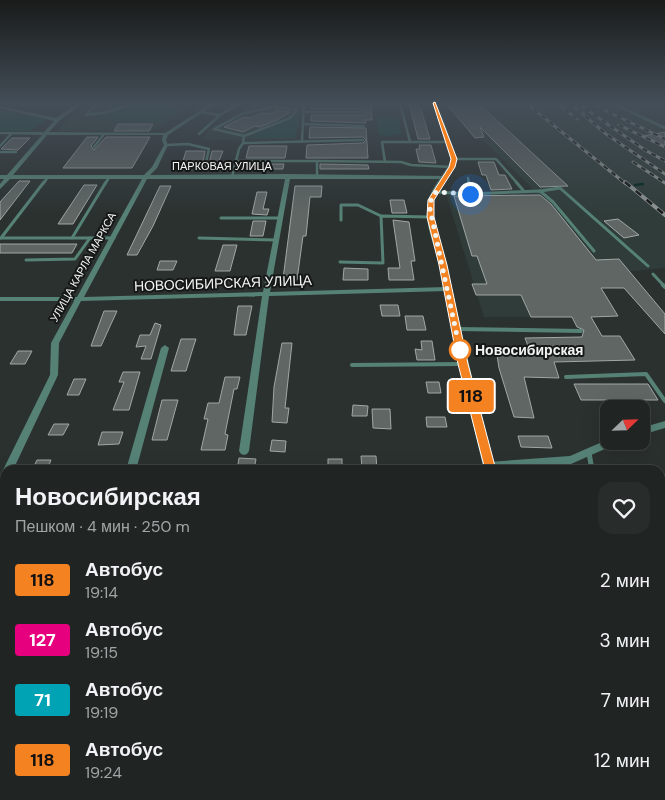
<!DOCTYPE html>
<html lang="ru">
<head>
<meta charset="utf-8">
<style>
  :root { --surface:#202523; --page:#282d2b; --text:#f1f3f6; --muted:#a2a5a6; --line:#3d4241 }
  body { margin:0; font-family:"DM Sans",sans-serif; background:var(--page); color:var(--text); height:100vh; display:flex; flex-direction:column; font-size:19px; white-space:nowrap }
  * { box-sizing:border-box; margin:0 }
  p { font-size:16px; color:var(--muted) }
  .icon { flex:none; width:28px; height:28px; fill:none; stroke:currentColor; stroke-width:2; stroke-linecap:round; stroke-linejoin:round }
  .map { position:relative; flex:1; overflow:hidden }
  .side { position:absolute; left:0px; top:465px; width:665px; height:335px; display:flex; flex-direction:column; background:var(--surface); border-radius:15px 15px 0 0; box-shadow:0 5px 20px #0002,0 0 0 1px var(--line) }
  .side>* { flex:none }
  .badge { padding:0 10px; border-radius:4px; font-size:18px; line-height:32px }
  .needle { width:32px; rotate:67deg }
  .fabs { position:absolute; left:600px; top:400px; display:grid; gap:10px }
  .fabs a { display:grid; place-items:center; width:50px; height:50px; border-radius:10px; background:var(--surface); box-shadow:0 5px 20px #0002,0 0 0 1px var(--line); font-size:25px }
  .you { position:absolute; width:25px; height:25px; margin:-12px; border:4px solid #fff; border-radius:50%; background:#1a73e8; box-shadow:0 0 0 8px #1a73e833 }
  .map>.badge { position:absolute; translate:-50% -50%; box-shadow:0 0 0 2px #fff }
  .round { display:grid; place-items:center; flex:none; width:52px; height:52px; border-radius:15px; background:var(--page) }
  .head { display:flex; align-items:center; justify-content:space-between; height:85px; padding:0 15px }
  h1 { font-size:24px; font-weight:800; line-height:38px }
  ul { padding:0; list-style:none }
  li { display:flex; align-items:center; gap:15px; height:60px; padding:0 15px }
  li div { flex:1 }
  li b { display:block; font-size:19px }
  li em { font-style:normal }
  li .badge { min-width:55px; font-weight:700; text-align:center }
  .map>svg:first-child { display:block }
  .built { fill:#2f3c39 }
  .green { fill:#194a3f }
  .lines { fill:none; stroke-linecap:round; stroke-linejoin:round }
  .stream { stroke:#00251d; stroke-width:2.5 }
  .building { fill:#606664; stroke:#a0a7a5 }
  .service-far4 { stroke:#568276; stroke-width:2.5 }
  .service-far3 { stroke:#568276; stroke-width:3 }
  .service-far2 { stroke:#568276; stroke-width:4 }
  .service-far1 { stroke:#568276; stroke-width:5 }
  .service { stroke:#568276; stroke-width:6 }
  .minor { fill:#568276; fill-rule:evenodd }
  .tertiary { fill:#568276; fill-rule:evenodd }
  .rail-far1-casing { stroke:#909593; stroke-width:3 }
  .rail-casing { stroke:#909593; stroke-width:4 }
  .rail-far1 { stroke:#161818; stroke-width:2; stroke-dasharray:5; stroke-linecap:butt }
  .rail { stroke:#161818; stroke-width:2.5; stroke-dasharray:7; stroke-linecap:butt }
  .line { fill:#f58220; stroke:#fff }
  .walk { stroke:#f1f5f3; stroke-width:5; stroke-dasharray:0 9 }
  .stop-dot { fill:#fff; stroke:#f58220; stroke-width:2.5 }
  .labels { text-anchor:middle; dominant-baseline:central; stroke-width:4; stroke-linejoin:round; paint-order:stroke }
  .far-street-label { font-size:11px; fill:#f1f5f3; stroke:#161818 }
  .street-label { font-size:14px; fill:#f1f5f3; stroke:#161818 }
  .stop-label { font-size:14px; font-weight:bold; fill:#f1f5f3; stroke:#161818; text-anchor:start }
</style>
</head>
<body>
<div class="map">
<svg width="665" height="800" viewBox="0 0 665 800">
  <rect width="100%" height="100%" fill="#2b312f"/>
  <g class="built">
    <path d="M94,103H162L189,109L151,131H57L72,115Z"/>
    <path d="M256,103L303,105L296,139L202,140L208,130Z"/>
    <path d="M448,103H665V268L602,274L611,288L528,289L540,317H484L446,194L509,196L512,193L533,189L481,138H475Z"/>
  </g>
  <g class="green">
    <path d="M138,103H158L183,110L161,122L106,121L102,116Z"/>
    <path d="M0,109L46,120L30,131H0Z"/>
    <path d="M294,115H300L295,138H248L292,118Z"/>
    <path d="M380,117L398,118L402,134L385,136L379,134L376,119Z"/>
  </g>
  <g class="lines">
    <path class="stream" d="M635,185L643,184"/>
  </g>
  <g class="building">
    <path d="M312,103H371L372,120H365L366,123L311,121V115H364L367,112L364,109H311Z"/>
    <path d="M409,103H419L430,139H418Z"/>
    <path d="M455,103H478L568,186L540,187L480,127L484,137L475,138L448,106H458Z"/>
    <path d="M276,110L290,112L277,120L260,127L255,126L243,132L224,127L244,117L251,118L261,113L270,114Z"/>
    <path d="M118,124H153L149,131H114Z"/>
    <path d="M310,127L366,128L368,158H306L307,145L363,143L366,140L363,137L309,138Z"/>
    <path d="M665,132V147L643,136Z"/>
    <path d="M87,137H98L91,146L94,150L106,137H150L132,168H63Z"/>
    <path d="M12,138H30L18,150L1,149Z"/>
    <path d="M419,145H431L436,163L419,162L416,149H420Z"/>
    <path d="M249,146H287L285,158H246Z"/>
    <path d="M186,151H205L203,163L182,164Z"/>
    <path d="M212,151H223L216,168H201L203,164H209Z"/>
    <path d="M478,162H494L499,175H505L512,189L491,190L486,175H482Z"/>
    <path d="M244,164H284L283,169H243Z"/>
    <path d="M320,164L368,165L369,169H320Z"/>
    <path d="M19,181H30L0,220V202Z"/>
    <path d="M84,185H97L73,224H58Z"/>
    <path d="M160,186H171L153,226L137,255H127Z"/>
    <path d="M295,186H322L321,197H310L306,236H303L297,280L283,279Z"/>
    <path d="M257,192H267L263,209H269L267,215L252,214Z"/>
    <path d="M540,195L551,204L596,260L619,259L665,314V334L624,288H601L618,316L591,317L602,336H620L635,360L554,362L559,378L524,377L534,418L514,417L499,368L496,349L530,351L525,338L582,337L584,330L577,327L572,317H531L521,295H476L472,284H487L477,256H472L454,196Z"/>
    <path d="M390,200H404L407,213H392Z"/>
    <path d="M618,219L639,235L624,238L604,221Z"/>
    <path d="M393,220L409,222L415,261H411L414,280H389L388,268H400Z"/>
    <path d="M253,221H266L263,236H250Z"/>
    <path d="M0,244H77L72,253H0Z"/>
    <path d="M223,245H237L230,271H215Z"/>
    <path d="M160,261H177L173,270H157Z"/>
    <path d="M344,268L368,269V280H343Z"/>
    <path d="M380,305H398L400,316H382Z"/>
    <path d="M238,306H252L246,335H234Z"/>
    <path d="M104,311H117L101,346H91Z"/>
    <path d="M405,316H423L426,330H407Z"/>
    <path d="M155,323L161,325L151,359H141L146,346L136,347L140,335H150Z"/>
    <path d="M181,339H196L193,348L186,371H171Z"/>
    <path d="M421,341H432L435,360H417L415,349L422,350Z"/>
    <path d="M282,343H292L285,408H289L287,423L272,422L274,387Z"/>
    <path d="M18,351H32L25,364H10Z"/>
    <path d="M123,372H140L129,410H113L124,382H119Z"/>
    <path d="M225,377H240L237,389H234L225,434L228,435L225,450H201L208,419H204L208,403H219Z"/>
    <path d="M74,379H86L79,395H67Z"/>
    <path d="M426,382H439L441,393H428Z"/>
    <path d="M574,384H648L658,400H581Z"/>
    <path d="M162,400H178L167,440H152Z"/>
    <path d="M353,405L368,406L367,416H352Z"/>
    <path d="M372,409H390L391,429L373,428Z"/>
    <path d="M426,417H445L447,427H427Z"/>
    <path d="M54,424H69L63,435H48Z"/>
    <path d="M102,432H123L119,444L98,445Z"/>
    <path d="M518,436H548L552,448L521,447Z"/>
    <path d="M272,440L286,441L285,452L270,451Z"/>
    <path d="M361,456H376L377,469H362Z"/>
    <path d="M239,458L256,459L254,470H237Z"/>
    <rect x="328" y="459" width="14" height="11"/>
    <path d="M37,460H51L47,470H32Z"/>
  </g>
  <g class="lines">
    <g class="service-far4">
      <path d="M400,103L410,142"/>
      <path d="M612,103L665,128"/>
      <path d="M273,107L297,110L290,118L244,136L214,129L244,113Z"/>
      <path d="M199,112L220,115L240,103"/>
      <path d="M304,112H364"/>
      <path d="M86,115L108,112L134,103"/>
      <path d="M86,115L93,107L101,103"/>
      <path d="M303,124L364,126"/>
      <path d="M199,134L220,115"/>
      <path d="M302,141L304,103"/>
      <path d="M243,143L244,136"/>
      <path d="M166,145L188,144L209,149L206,162"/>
      <path d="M0,146L12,133"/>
      <path d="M94,147L104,134"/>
      <path d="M0,152H16"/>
      <path d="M454,159H496L518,184"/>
      <path d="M235,161H317V176"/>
      <path d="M317,161L401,162L411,165L452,167"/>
      <path d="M385,162L382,142H450"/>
      <path d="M232,177L239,149L243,143L363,140"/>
      <path d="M468,178L469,184"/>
      <path d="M43,184L48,177"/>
      <path d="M105,184L110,176"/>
    </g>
    <g class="service-far3">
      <path d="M516,182L523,190"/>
      <path d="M540,191L560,188L648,266"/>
      <path d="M436,192L470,194L469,182"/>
      <path d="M470,194L540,191L553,202L594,251"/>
      <path d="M221,218H280"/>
      <path d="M341,220V205H358L381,216"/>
      <path d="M0,238H114"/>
      <path d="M1,238L44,182"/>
      <path d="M72,238L106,182"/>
      <path d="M199,238L276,240"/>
      <path d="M26,260L75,259L90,238"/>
      <path d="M340,262L383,263L381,216L430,217"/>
      <path d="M653,274L664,286"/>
    </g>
    <g class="service-far2">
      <path d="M663,285L665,287"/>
      <path d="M456,329L581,331"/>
      <path d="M352,365L463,364"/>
      <path d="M566,377L646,374L665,401"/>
    </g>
    <path class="service-far1" d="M589,453L592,470"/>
    <g class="service">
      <path d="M0,773H5"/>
      <path d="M417,795L418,800"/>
      <path d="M522,795L523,800"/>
    </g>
    <g class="minor">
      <path d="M78,103H83L59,121L49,132L165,133L212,103H217L168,135L166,140L168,145L157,168L150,175L288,174L447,176V178L445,179H290L270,292L447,287L451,289L447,291L269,296L249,451L247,454L244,455L241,454L239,451L262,296L81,301L59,343L58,375L13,470H5V487L4,490L0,491V476L2,473L4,472L3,470L50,375L51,343L74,301H0V297H77L142,179H10L0,189V184L4,179H0V175H7L42,135L0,134V132H44L54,121L0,108V106L56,118ZM47,135H163L162,140L164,145L152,167L144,175H13ZM147,179H285L263,292L84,297Z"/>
      <path d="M165,345L169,348L136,470H126L161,348Z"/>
      <path d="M665,421V428L641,435V428Z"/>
      <path d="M609,439V441H618L616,444L571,464L489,470L486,469L484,466L486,463L489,462L570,456Z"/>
      <rect x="660" y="635" width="5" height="12"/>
      <path d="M0,676H5V688L0,690Z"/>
      <path d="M199,795H213L212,800H198Z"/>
    </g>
    <g class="tertiary">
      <path d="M433,103H438L457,159C452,175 437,186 434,203C431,224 442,245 447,266C462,334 477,402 496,470H484C467,402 454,334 439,265C435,245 423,223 428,202C431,186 446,174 451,159Z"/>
      <path d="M569,795H585L586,800H570Z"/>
    </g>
    <defs>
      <g id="rail-far1">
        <path d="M526,103L626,184"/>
        <path d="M557,103L577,119"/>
        <path d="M570,103L606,134L665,174"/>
        <path d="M577,103L645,150L665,161"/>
        <path d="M590,103L665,139"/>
        <path d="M619,125L665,147"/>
        <path d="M633,162L665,183"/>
      </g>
      <path id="rail" d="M625,182L665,215"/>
    </defs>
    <use href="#rail-far1" class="rail-far1-casing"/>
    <use href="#rail" class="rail-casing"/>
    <use href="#rail-far1" class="rail-far1"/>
    <use href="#rail" class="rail"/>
  </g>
  <linearGradient id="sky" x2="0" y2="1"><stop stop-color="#181b1a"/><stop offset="0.48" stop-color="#444e58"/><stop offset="1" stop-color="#444e58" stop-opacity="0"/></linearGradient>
  <rect width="665" height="215" fill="url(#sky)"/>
  <path class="line" d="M435,102L457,159L455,167L434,200V217L447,265L468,364L496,470L490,474L485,470L458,364L439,265L427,217L428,200L449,167L451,159L433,103Z"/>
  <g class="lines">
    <path class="walk" d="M460,350L430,209L431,200L436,192L470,194"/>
  </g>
  <circle class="stop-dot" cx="460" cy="350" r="10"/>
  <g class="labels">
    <g class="far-street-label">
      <text x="222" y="166">ПАРКОВАЯ УЛИЦА</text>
      <text transform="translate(83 267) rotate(-61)">УЛИЦА КАРЛА МАРКСА</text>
    </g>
    <g class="street-label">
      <text transform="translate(223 283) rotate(-2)">НОВОСИБИРСКАЯ УЛИЦА</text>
    </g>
    <g class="stop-label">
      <text x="475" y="350">Новосибирская</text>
    </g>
  </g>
</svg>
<div class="fabs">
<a><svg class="needle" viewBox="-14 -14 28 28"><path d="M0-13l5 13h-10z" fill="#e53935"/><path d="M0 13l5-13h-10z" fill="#a2a5a6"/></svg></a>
</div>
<div class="you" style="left:470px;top:194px"></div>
<b class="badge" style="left:471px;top:396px;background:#f58220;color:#111">118</b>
<section class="side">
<div class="head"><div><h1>Новосибирская</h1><p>Пешком · 4 мин · 250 m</p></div><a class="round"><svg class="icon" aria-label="heart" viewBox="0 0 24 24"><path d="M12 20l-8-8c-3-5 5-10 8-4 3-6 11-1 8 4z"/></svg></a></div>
<ul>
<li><span class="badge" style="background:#f58220;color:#111">118</span><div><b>Автобус</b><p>19:14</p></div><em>2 мин</em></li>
<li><span class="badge" style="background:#e6007e;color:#fff">127</span><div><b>Автобус</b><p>19:15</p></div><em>3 мин</em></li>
<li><span class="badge" style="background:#00a3b4;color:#fff">71</span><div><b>Автобус</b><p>19:19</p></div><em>7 мин</em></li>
<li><span class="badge" style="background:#f58220;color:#111">118</span><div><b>Автобус</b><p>19:24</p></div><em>12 мин</em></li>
</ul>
</section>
</div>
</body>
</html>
